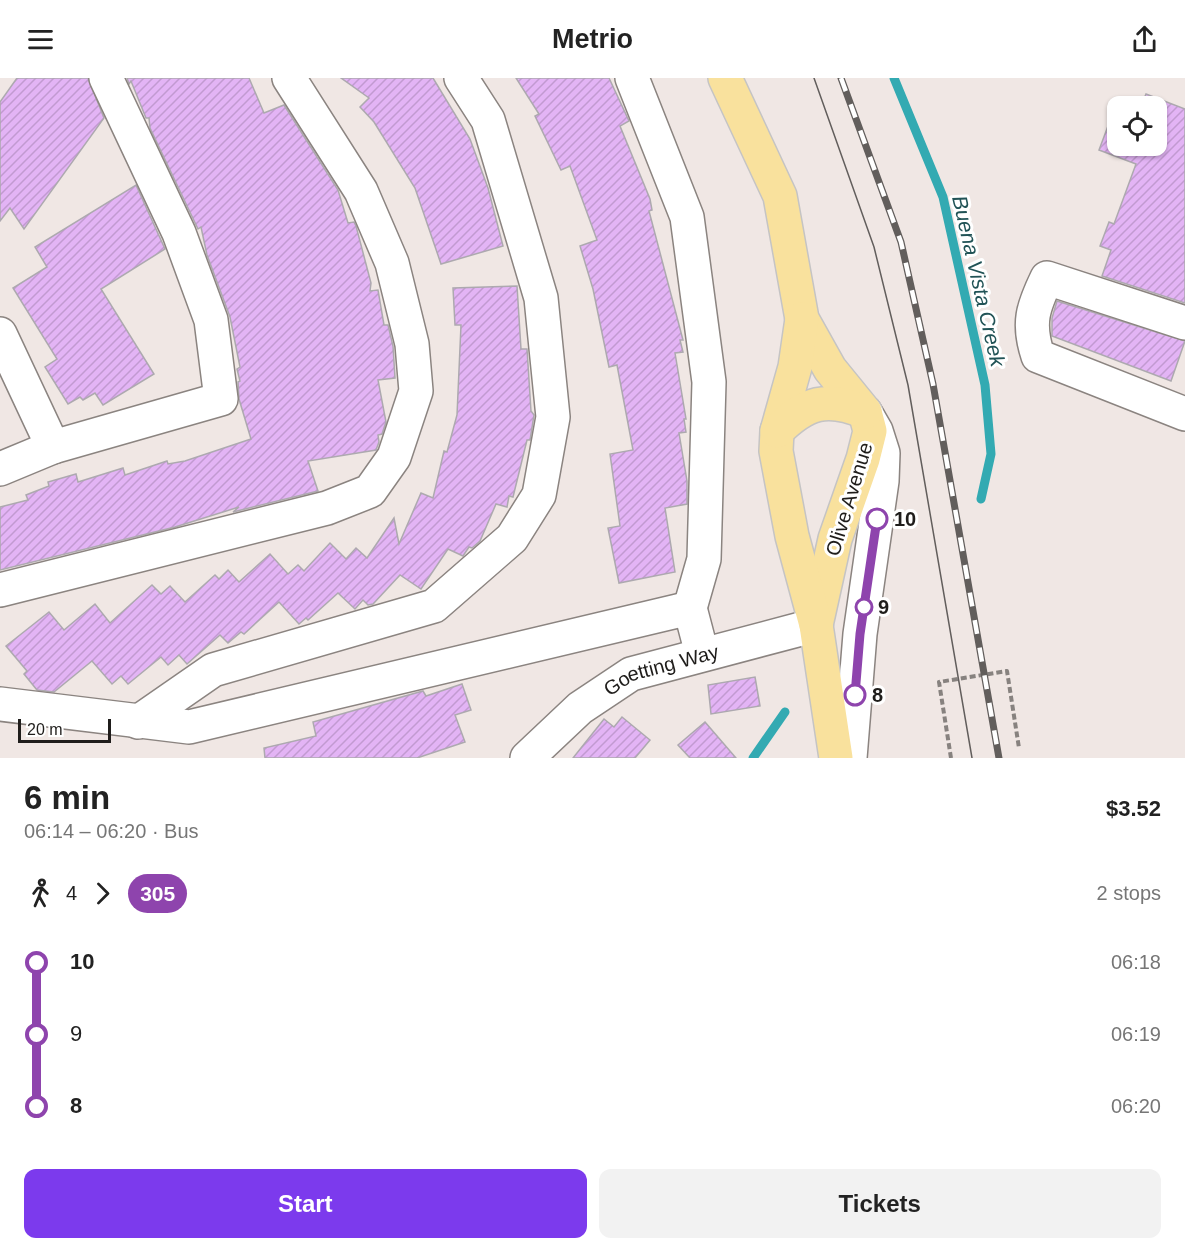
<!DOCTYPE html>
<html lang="en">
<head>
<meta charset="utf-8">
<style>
  :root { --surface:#fff; --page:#f2f2f2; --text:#222; --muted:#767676; --accent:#7c3aed }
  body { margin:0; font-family:Arial,sans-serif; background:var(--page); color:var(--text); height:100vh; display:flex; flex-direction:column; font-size:22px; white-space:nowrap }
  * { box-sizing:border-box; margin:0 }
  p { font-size:20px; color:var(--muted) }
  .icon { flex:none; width:33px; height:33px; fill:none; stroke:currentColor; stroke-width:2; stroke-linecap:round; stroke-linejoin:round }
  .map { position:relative; height:680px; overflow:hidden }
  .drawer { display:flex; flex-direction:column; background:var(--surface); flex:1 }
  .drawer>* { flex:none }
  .badge { padding:0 12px; border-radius:20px; font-size:21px; line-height:39px }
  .controls { position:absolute; left:1107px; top:18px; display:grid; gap:12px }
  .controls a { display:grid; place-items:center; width:60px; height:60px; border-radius:12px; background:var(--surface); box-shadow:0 2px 4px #0004; font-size:30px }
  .scale { position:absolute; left:18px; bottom:15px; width:93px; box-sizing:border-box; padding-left:6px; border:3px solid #1f1d1b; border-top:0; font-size:16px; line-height:21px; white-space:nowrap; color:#1f1d1b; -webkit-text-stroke:4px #fff; paint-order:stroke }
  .map>.badge { position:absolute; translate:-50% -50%; box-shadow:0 0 0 3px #fff }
  .legs { display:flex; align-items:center; gap:9px; height:66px; padding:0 24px; font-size:20px }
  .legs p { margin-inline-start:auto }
  .overview { display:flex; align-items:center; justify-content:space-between; height:102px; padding:0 24px }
  h1 { font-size:33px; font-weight:700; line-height:45px }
  .cta { display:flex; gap:12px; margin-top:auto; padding:12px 24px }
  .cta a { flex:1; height:69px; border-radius:12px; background:var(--accent); color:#fff; font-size:24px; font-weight:700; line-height:69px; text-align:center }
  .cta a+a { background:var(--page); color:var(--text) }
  ul { padding:0 24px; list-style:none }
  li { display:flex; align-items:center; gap:21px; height:72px; font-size:22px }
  li i { display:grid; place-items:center; width:9px; height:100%; margin:0 8px; background:currentColor }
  li i::after { content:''; width:15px; height:15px; margin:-8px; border:4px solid; border-radius:50%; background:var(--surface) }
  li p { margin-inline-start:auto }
  li:first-child i { background:linear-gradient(#0000 50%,currentColor 0) }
  li:last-child i { background:linear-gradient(currentColor 50%,#0000 0) }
  header { display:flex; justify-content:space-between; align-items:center; height:78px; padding:0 24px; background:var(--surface); font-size:27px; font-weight:700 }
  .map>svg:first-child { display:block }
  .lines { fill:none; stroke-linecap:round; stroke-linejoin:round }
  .stream { stroke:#33aab2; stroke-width:9 }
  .building { fill:url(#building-hatch); stroke:#ada9af; stroke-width:1.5 }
  .minor-casing { stroke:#8b8480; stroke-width:36 }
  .major-casing { stroke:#c5c4c4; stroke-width:36 }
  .path { stroke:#87827f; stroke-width:4; stroke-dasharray:6 3; stroke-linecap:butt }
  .minor { stroke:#fff; stroke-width:33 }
  .major { stroke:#f9e19d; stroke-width:33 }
  .tram { stroke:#625e5c; stroke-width:1.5 }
  .rail-casing { stroke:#625e5c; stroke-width:7 }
  .rail { stroke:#fff; stroke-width:4.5; stroke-dasharray:14; stroke-linecap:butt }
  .line-1-casing { stroke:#fff; stroke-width:14 }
  .line-1 { stroke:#8e44ad; stroke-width:9 }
  .stop-1-dot { fill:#fff; stroke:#8e44ad; stroke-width:3 }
  .labels { text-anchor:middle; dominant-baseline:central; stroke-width:6; stroke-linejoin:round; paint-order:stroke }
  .street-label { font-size:20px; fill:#1f1d1b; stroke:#fff }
  .stop-label { font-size:20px; font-weight:bold; fill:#1f1d1b; stroke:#fff; text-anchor:start }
  .water-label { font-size:21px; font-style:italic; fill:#215356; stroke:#fff }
</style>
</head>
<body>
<header><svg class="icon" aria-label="menu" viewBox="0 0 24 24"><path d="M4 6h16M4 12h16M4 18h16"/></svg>Metrio<svg class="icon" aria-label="share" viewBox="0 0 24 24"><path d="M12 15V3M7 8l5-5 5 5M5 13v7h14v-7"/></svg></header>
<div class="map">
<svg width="1185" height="680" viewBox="0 0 1185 680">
  <defs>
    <pattern id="building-hatch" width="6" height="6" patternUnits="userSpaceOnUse" patternTransform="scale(1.5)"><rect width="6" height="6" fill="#e3b4f5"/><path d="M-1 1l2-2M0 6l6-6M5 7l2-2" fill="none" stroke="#c29ad1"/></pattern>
  </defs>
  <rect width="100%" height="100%" fill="#f0e7e4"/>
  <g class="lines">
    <g class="stream">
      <path d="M894,0L943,119L985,307L991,376L981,421"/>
      <path d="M753,680L785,634"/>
    </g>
  </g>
  <g class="building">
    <path d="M17,0H88L104,40L24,151L10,130L0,143V24Z"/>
    <path d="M127,0H249L264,35L284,27L338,112L348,145L354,144L356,148L371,205L370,213L378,212L384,247H388L393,268L395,300L378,302L386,344L382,356L378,357L379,364L376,372L308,383L318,413L233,434L239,429L175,449L0,492V429L28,422L26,417L49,408L48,404L76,396L78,404L123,390L125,397L167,383L168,386L185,383L251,361L239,321L238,304L240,303L237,291L240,289L230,239L207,177L201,149L198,151L150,50L149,40H146L131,3L129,6Z"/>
    <path d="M341,0H433L470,61L488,110L503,168L441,186L415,110L374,44L360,29L369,20Z"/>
    <path d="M516,0H609L629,43L620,48L650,121L652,132L649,133L683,262H680L683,274L675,275L686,341H684L686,354L679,355L687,403V426L665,430L675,494L619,505L608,450L620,448L610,376L633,372L617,287L609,289L593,211L580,168L597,162L570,88L561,92L535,38L539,36Z"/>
    <path d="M1146,16L1185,31V225L1102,198L1111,172L1100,168L1109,144L1114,146L1136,86L1099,72L1111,40L1118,43V68H1156V28H1141Z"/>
    <path d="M136,107L165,171L101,211L154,296L103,327L95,315L83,322L80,319L68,326L45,289L57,281L13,210L47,189L35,169Z"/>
    <path d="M517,208L521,271H527L531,333L534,337L530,362H527L513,419L509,418L507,429L496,426L480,463L472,470L469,469L463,478L448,471L421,511L400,497L373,526L368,527L363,522L355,531L338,515L308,542L306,540L299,546L279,524L244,556L241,554L228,565L220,557L187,586L179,577L168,587L161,579L128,606L121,598L112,606L92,583L54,614L37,612L24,596L27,593L6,568L49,534L64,552L95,526L110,545L152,507L161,516L170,508L185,524L215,497L219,501L228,492L239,504L270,476L288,496L298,487L304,493L330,465L346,481L356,470L367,480L394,440L399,466L421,415L433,420L444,373L447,374L457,337L461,247H455L453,210Z"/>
    <path d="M1057,223L1185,263L1171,303L1052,258V240Z"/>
    <path d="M755,599L760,628L711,636L708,607Z"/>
    <path d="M462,606L471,632L455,637L465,664L417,680H265L264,670L316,658L313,644L423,613L426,618Z"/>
    <path d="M622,639L650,662L635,680H573L604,641L614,649Z"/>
    <path d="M705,644L736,680H690L678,667Z"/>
  </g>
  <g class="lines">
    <defs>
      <g id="minor">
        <path d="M632,0L687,139L709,304L704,481L690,530"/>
        <path d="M1185,245L1047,200C1033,229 1027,245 1038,278L1185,336"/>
        <path d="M0,256L53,369L0,391"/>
        <path d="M53,369L221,321L211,242L179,155L106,0"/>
        <path d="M0,512L327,430L370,413L394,379L416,313L412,266L392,185L361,113L289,0"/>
        <path d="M0,626L189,649L690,530L702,576"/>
        <path d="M138,644L213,592L434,528L512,460L539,417L553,339L541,220L488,42L461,0"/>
        <path id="s1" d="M527,680L580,630L631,596L816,547"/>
        <path d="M850,680L860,556L882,403L883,375L876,353L865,334"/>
      </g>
      <g id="major">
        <path d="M725,0L780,118L802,241L830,291L865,334L870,353L863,381L835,461L816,547"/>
        <path d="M802,241L795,289L777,353L776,373L792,458L816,547L836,680"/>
        <path d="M777,353C806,324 827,318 865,334"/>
      </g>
    </defs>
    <use href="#minor" class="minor-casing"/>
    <use href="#major" class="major-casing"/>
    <path class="path" d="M951,680L939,604L1007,593L1019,670"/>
    <use href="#minor" class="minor"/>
    <use href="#major" class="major"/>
    <path class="tram" d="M814,0L874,169L908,307L972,680"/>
    <defs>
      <path id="rail" d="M841,0L901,164L933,306L999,680"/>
    </defs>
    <use href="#rail" class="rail-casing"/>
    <use href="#rail" class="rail"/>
  </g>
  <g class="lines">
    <defs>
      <path id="line-1" d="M855,617L860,556L877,441"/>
    </defs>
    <use href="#line-1" class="line-1-casing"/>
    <use href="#line-1" class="line-1"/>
  </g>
  <g class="stop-1-dot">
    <circle cx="877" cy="441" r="10"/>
    <circle cx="864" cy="529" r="8"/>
    <circle cx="855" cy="617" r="10"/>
  </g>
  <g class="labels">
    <g class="street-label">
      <text transform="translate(849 421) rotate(-73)">Olive Avenue</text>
      <text stroke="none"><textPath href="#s1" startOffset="164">Goetting Way</textPath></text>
    </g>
    <g class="stop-label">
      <text x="894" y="441">10</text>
      <text x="878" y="529">9</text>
      <text x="872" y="617">8</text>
    </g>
    <g class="water-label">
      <text transform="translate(979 203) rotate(77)">Buena Vista Creek</text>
    </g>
  </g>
</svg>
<div class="controls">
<a><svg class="icon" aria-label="locate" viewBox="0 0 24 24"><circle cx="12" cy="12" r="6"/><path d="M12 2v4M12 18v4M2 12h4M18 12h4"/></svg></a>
</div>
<div class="scale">20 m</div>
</div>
<section class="drawer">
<div class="overview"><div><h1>6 min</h1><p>06:14 – 06:20 · Bus</p></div><b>$3.52</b></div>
<div class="legs"><svg class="icon" aria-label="walk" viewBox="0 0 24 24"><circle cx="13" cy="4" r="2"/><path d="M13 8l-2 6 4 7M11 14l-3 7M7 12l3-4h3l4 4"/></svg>4<svg class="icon" aria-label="forward" viewBox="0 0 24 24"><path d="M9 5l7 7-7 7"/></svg><b class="badge" style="background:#8e44ad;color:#fff">305</b><p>2 stops</p></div>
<ul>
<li><i style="color:#8e44ad"></i><b>10</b><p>06:18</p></li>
<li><i style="color:#8e44ad"></i><span>9</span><p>06:19</p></li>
<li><i style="color:#8e44ad"></i><b>8</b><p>06:20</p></li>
</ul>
<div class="cta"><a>Start</a><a>Tickets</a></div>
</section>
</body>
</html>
